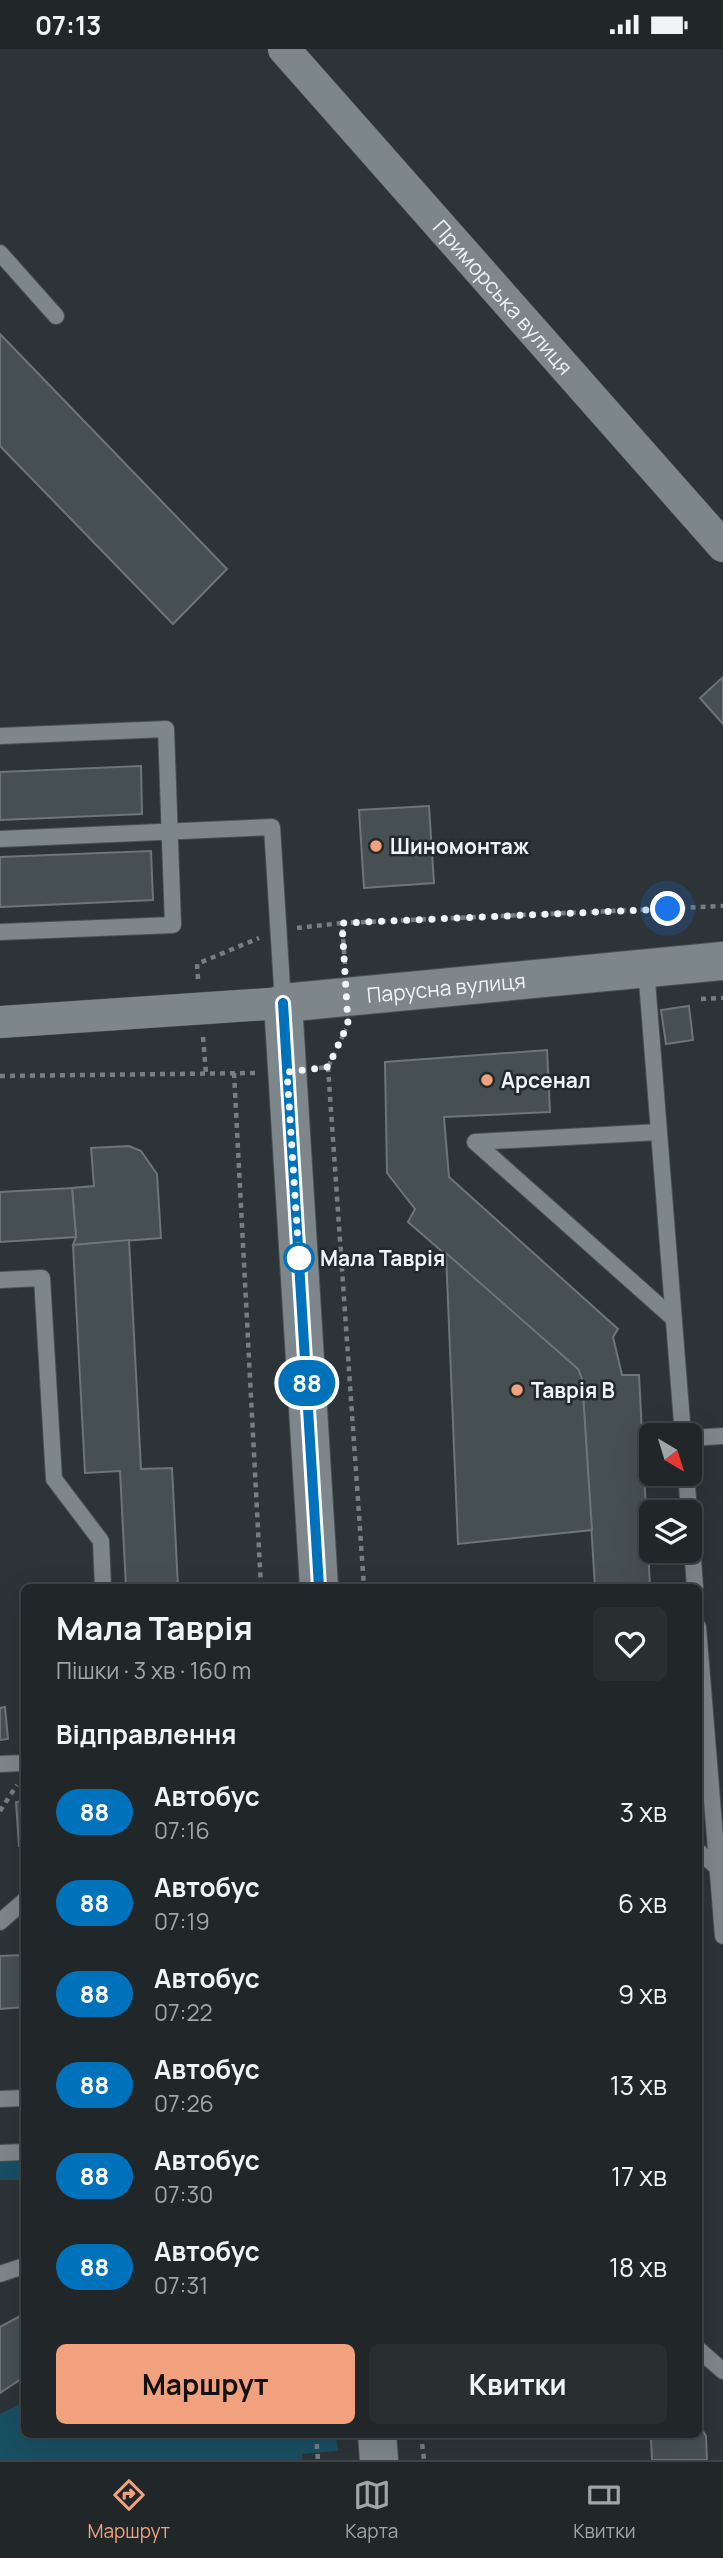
<!DOCTYPE html>
<html lang="uk">
<head>
<meta charset="utf-8">
<style>
  :root { --surface:#212729; --page:#292f31; --text:#f1f3f6; --muted:#a2a5a8; --line:#3e4446; --accent:#f1a17d }
  body { margin:0; font-family:Manrope,sans-serif; background:var(--page); color:var(--text); height:100vh; display:flex; flex-direction:column; font-size:26px; white-space:nowrap }
  * { box-sizing:border-box; margin:0 }
  p { font-size:23px; color:var(--muted) }
  .icon { flex:none; width:38px; height:38px; fill:none; stroke:currentColor; stroke-width:2; stroke-linecap:round; stroke-linejoin:round }
  .map { position:relative; flex:1; overflow:hidden }
  .panel { position:absolute; left:21px; top:1535px; width:681px; height:854px; display:flex; flex-direction:column; background:var(--surface); border-radius:10px; box-shadow:0 7px 28px #0002,0 0 0 2px var(--line) }
  .panel>* { flex:none }
  .badge { padding:0 14px; border-radius:23px; font-size:24px; line-height:46px }
  .needle { width:46px; rotate:142deg }
  .tools { position:absolute; left:639px; top:1374px; display:grid; gap:14px }
  .tools a { display:grid; place-items:center; width:63px; height:63px; border-radius:10px; background:var(--surface); box-shadow:0 7px 28px #0002,0 0 0 2px var(--line); font-size:35px }
  .you { position:absolute; width:35px; height:35px; margin:-18px; border:5px solid #fff; border-radius:50%; background:#1a73e8; box-shadow:0 0 0 10px #1a73e833 }
  .map>.badge { position:absolute; translate:-50% -50%; box-shadow:0 0 0 4px #fff }
  h2 { padding:0 35px; font-size:26px; line-height:63px }
  .round { display:grid; place-items:center; flex:none; width:74px; height:74px; border-radius:10px; background:var(--page) }
  .summary { display:flex; align-items:center; justify-content:space-between; height:119px; padding:0 35px }
  h1 { font-size:33px; font-weight:700; line-height:52px }
  .button { display:flex; gap:14px; margin-top:auto; padding:14px 35px }
  .button a { flex:1; height:80px; border-radius:10px; background:var(--accent); color:#111; font-size:28px; font-weight:700; line-height:80px; text-align:center }
  .button a+a { background:var(--page); color:var(--text) }
  ul { padding:0; list-style:none }
  li { display:flex; align-items:center; gap:21px; height:91px; padding:0 35px }
  li div { flex:1 }
  li b { display:block; font-size:26px }
  li em { font-style:normal }
  li .badge { min-width:77px; font-weight:700; text-align:center }
  .status { display:flex; justify-content:space-between; align-items:center; height:49px; padding:0 35px; background:var(--surface); direction:ltr }
  .status svg { height:19px; fill:currentColor }
  .tab-bar { display:flex; justify-content:space-around; align-items:center; height:98px; border-top:2px solid var(--line); background:var(--surface); font-size:19px; color:var(--muted) }
  .tab-bar a { display:grid; justify-items:center; gap:4px }
  .tab-bar .selected { color:var(--accent) }
  .map>svg:first-child { display:block }
  .green { fill:#194f62 }
  .building { fill:#464f52; stroke:#6c7579; stroke-width:2 }
  .lines { fill:none; stroke-linecap:round; stroke-linejoin:round }
  .service-casing { stroke:#494f53; stroke-width:18 }
  .minor-casing { stroke:#494f53; stroke-width:33 }
  .tertiary-casing { stroke:#494f53; stroke-width:40 }
  .path { stroke:#777e81; stroke-width:4.5; stroke-dasharray:5 5; stroke-linecap:butt }
  .service { stroke:#7d868a; stroke-width:16 }
  .minor { stroke:#7d868a; stroke-width:32 }
  .tertiary { stroke:#7d868a; stroke-width:38 }
  .line-casing { stroke:#fff; stroke-width:16 }
  .line { stroke:#0072bc; stroke-width:10 }
  .walk { stroke:#eff4f6; stroke-width:7; stroke-dasharray:0 12.6 }
  .poi-dot { fill:#f1a17d; stroke:#222a2d; stroke-width:2.5 }
  .stop-dot { fill:#fff; stroke:#0072bc; stroke-width:3.5 }
  .labels { text-anchor:middle; dominant-baseline:central; stroke-width:5; stroke-linejoin:round; paint-order:stroke }
  .street-label { font-size:21px; fill:#eff4f6; stroke:#222a2d }
  .poi-label { font-size:21px; font-weight:bold; fill:#eff4f6; stroke:#222a2d; text-anchor:start }
  .stop-label { font-size:21px; font-weight:bold; fill:#eff4f6; stroke:#222a2d; text-anchor:start }
</style>
</head>
<body>
<div class="status"><b>07:13</b><svg viewBox="0 0 49 12"><path d="M0 12V9h3v3zM5 12V6h3v6zM10 12V3h3v9zM15 12V0h3v12zM26 1h20v11H26zM47 4h2v5h-2z"/></svg></div>
<div class="map">
<svg width="723" height="2411" viewBox="0 0 723 2411">
  <rect width="100%" height="100%" fill="#2c3437"/>
  <g class="green">
    <path d="M24,2103V2131H0V2104Z"/>
    <path d="M24,2353V2385H336L338,2402L302,2405V2411H0V2365Z"/>
  </g>
  <g class="building">
    <path d="M0,285L227,520L173,575L0,397Z"/>
    <path d="M723,628V675L700,649Z"/>
    <path d="M141,717L142,765L0,771V723Z"/>
    <path d="M429,757L434,834L364,839L359,761Z"/>
    <path d="M151,802L153,851L0,858V808Z"/>
    <path d="M689,957L693,991L666,995L661,961Z"/>
    <path d="M547,1001L550,1063L444,1068L449,1128L618,1280L613,1288L622,1326H639L650,1538H595L582,1330L578,1320L408,1173L415,1160L387,1124L385,1013Z"/>
    <path d="M129,1097L141,1102L157,1125L161,1189L73,1196L76,1188L72,1139L94,1137L91,1099Z"/>
    <path d="M72,1139L76,1188L0,1193V1143Z"/>
    <path d="M129,1191L141,1420L172,1419L178,1538H126L120,1422L85,1424L73,1196Z"/>
    <path d="M446,1204L578,1320L582,1330L592,1481L458,1495Z"/>
    <path d="M5,1658L8,1690L0,1691V1659Z"/>
    <path d="M24,1752V1797H19L16,1753Z"/>
    <path d="M24,1906V1958L0,1960V1907Z"/>
    <path d="M24,2265V2328L0,2344V2278Z"/>
    <path d="M698,2374L706,2387L707,2411H652L651,2391L644,2385H698Z"/>
  </g>
  <g class="lines">
    <defs>
      <g id="service">
        <path d="M0,204L56,267"/>
        <path d="M0,687L166,680L173,876L0,883"/>
        <path d="M0,790L272,778L283,954"/>
        <path d="M646,919L683,1386"/>
        <path d="M659,1083L475,1093L673,1269"/>
        <path d="M0,1231L42,1229L54,1430L101,1492L103,1538"/>
        <path d="M690,1389L723,1387"/>
        <path d="M686,1424L689,1463"/>
        <path d="M690,1470L695,1538"/>
        <path d="M698,1578L723,1887"/>
        <path d="M0,1715L24,1714"/>
        <path d="M698,1802L718,1819"/>
        <path d="M0,1873L24,1852"/>
        <path d="M0,2050L24,2049"/>
        <path d="M0,2104L24,2103"/>
        <path d="M0,2225L24,2217"/>
        <path d="M698,2300L723,2322"/>
      </g>
      <g id="minor">
        <path id="s1" d="M284,0L723,497"/>
        <path d="M0,973L283,954"/>
      </g>
      <g id="tertiary">
        <path id="s2" d="M319,1538L283,954L723,912"/>
        <path d="M377,2385L379,2411"/>
      </g>
    </defs>
    <use href="#service" class="service-casing"/>
    <use href="#minor" class="minor-casing"/>
    <use href="#tertiary" class="tertiary-casing"/>
    <g class="path">
      <path d="M297,879L342,874"/>
      <path d="M345,915L342,874L723,857"/>
      <path d="M198,930L197,915L259,889"/>
      <path d="M701,950L723,949"/>
      <path d="M203,988L206,1024"/>
      <path d="M328,1018L364,1538"/>
      <path d="M319,1019L328,1018L346,980"/>
      <path d="M234,1024L261,1538"/>
      <path d="M0,1027L255,1024"/>
      <path d="M0,1762L17,1736"/>
      <path d="M316,2385L318,2411"/>
      <path d="M421,2385L424,2411"/>
    </g>
    <use href="#service" class="service"/>
    <use href="#minor" class="minor"/>
    <use href="#tertiary" class="tertiary"/>
  </g>
  <g class="lines">
    <defs>
      <path id="line" d="M283,954L319,1538"/>
    </defs>
    <use href="#line" class="line-casing"/>
    <use href="#line" class="line"/>
    <path class="walk" d="M299,1209L287,1023L328,1018L348,975L342,874L668,860"/>
  </g>
  <g class="poi-dot">
    <circle cx="376" cy="797" r="7"/>
    <circle cx="487" cy="1031" r="7"/>
    <circle cx="517" cy="1341" r="7"/>
  </g>
  <circle class="stop-dot" cx="299" cy="1209" r="14"/>
  <g class="labels">
    <g class="street-label">
      <text stroke="none"><textPath href="#s1" startOffset="331">Приморська вулиця</textPath></text>
      <text stroke="none"><textPath href="#s2" startOffset="749">Парусна вулиця</textPath></text>
    </g>
    <g class="poi-label">
      <text x="390" y="797">Шиномонтаж</text>
      <text x="501" y="1031">Арсенал</text>
      <text x="531" y="1341">Таврія В</text>
    </g>
    <g class="stop-label">
      <text x="320" y="1209">Мала Таврія</text>
    </g>
  </g>
</svg>
<div class="tools">
<a><svg class="needle" viewBox="-14 -14 28 28"><path d="M0-13l5 13h-10z" fill="#e53935"/><path d="M0 13l5-13h-10z" fill="#a2a5a8"/></svg></a>
<a><svg class="icon" aria-label="layers" viewBox="0 0 24 24"><path d="M12 4l9 5-9 5-9-5zM3 14l9 5 9-5"/></svg></a>
</div>
<div class="you" style="left:668px;top:860px"></div>
<b class="badge" style="left:307px;top:1334px;background:#0072bc;color:#fff">88</b>
<section class="panel">
<div class="summary"><div><h1>Мала Таврія</h1><p>Пішки · 3 хв · 160 m</p></div><a class="round"><svg class="icon" aria-label="heart" viewBox="0 0 24 24"><path d="M12 20l-8-8c-3-5 5-10 8-4 3-6 11-1 8 4z"/></svg></a></div>
<h2>Відправлення</h2>
<ul>
<li><span class="badge" style="background:#0072bc;color:#fff">88</span><div><b>Автобус</b><p>07:16</p></div><em>3 хв</em></li>
<li><span class="badge" style="background:#0072bc;color:#fff">88</span><div><b>Автобус</b><p>07:19</p></div><em>6 хв</em></li>
<li><span class="badge" style="background:#0072bc;color:#fff">88</span><div><b>Автобус</b><p>07:22</p></div><em>9 хв</em></li>
<li><span class="badge" style="background:#0072bc;color:#fff">88</span><div><b>Автобус</b><p>07:26</p></div><em>13 хв</em></li>
<li><span class="badge" style="background:#0072bc;color:#fff">88</span><div><b>Автобус</b><p>07:30</p></div><em>17 хв</em></li>
<li><span class="badge" style="background:#0072bc;color:#fff">88</span><div><b>Автобус</b><p>07:31</p></div><em>18 хв</em></li>
</ul>
<div class="button"><a>Маршрут</a><a>Квитки</a></div>
</section>
</div>
<nav class="tab-bar">
<a class="selected"><svg class="icon" aria-label="directions" viewBox="0 0 24 24"><path d="M12 3l9 9-9 9-9-9zM9 14v-3h6M13 9l2 2-2 2"/></svg>Маршрут</a>
<a><svg class="icon" aria-label="map" viewBox="0 0 24 24"><path d="M3 6l6-2 6 2 6-2v14l-6 2-6-2-6 2zM9 4v14M15 6v14"/></svg>Карта</a>
<a><svg class="icon" aria-label="tickets" viewBox="0 0 24 24"><path d="M3 7h18v10H3zM15 7v10"/></svg>Квитки</a>
</nav>
</body>
</html>
